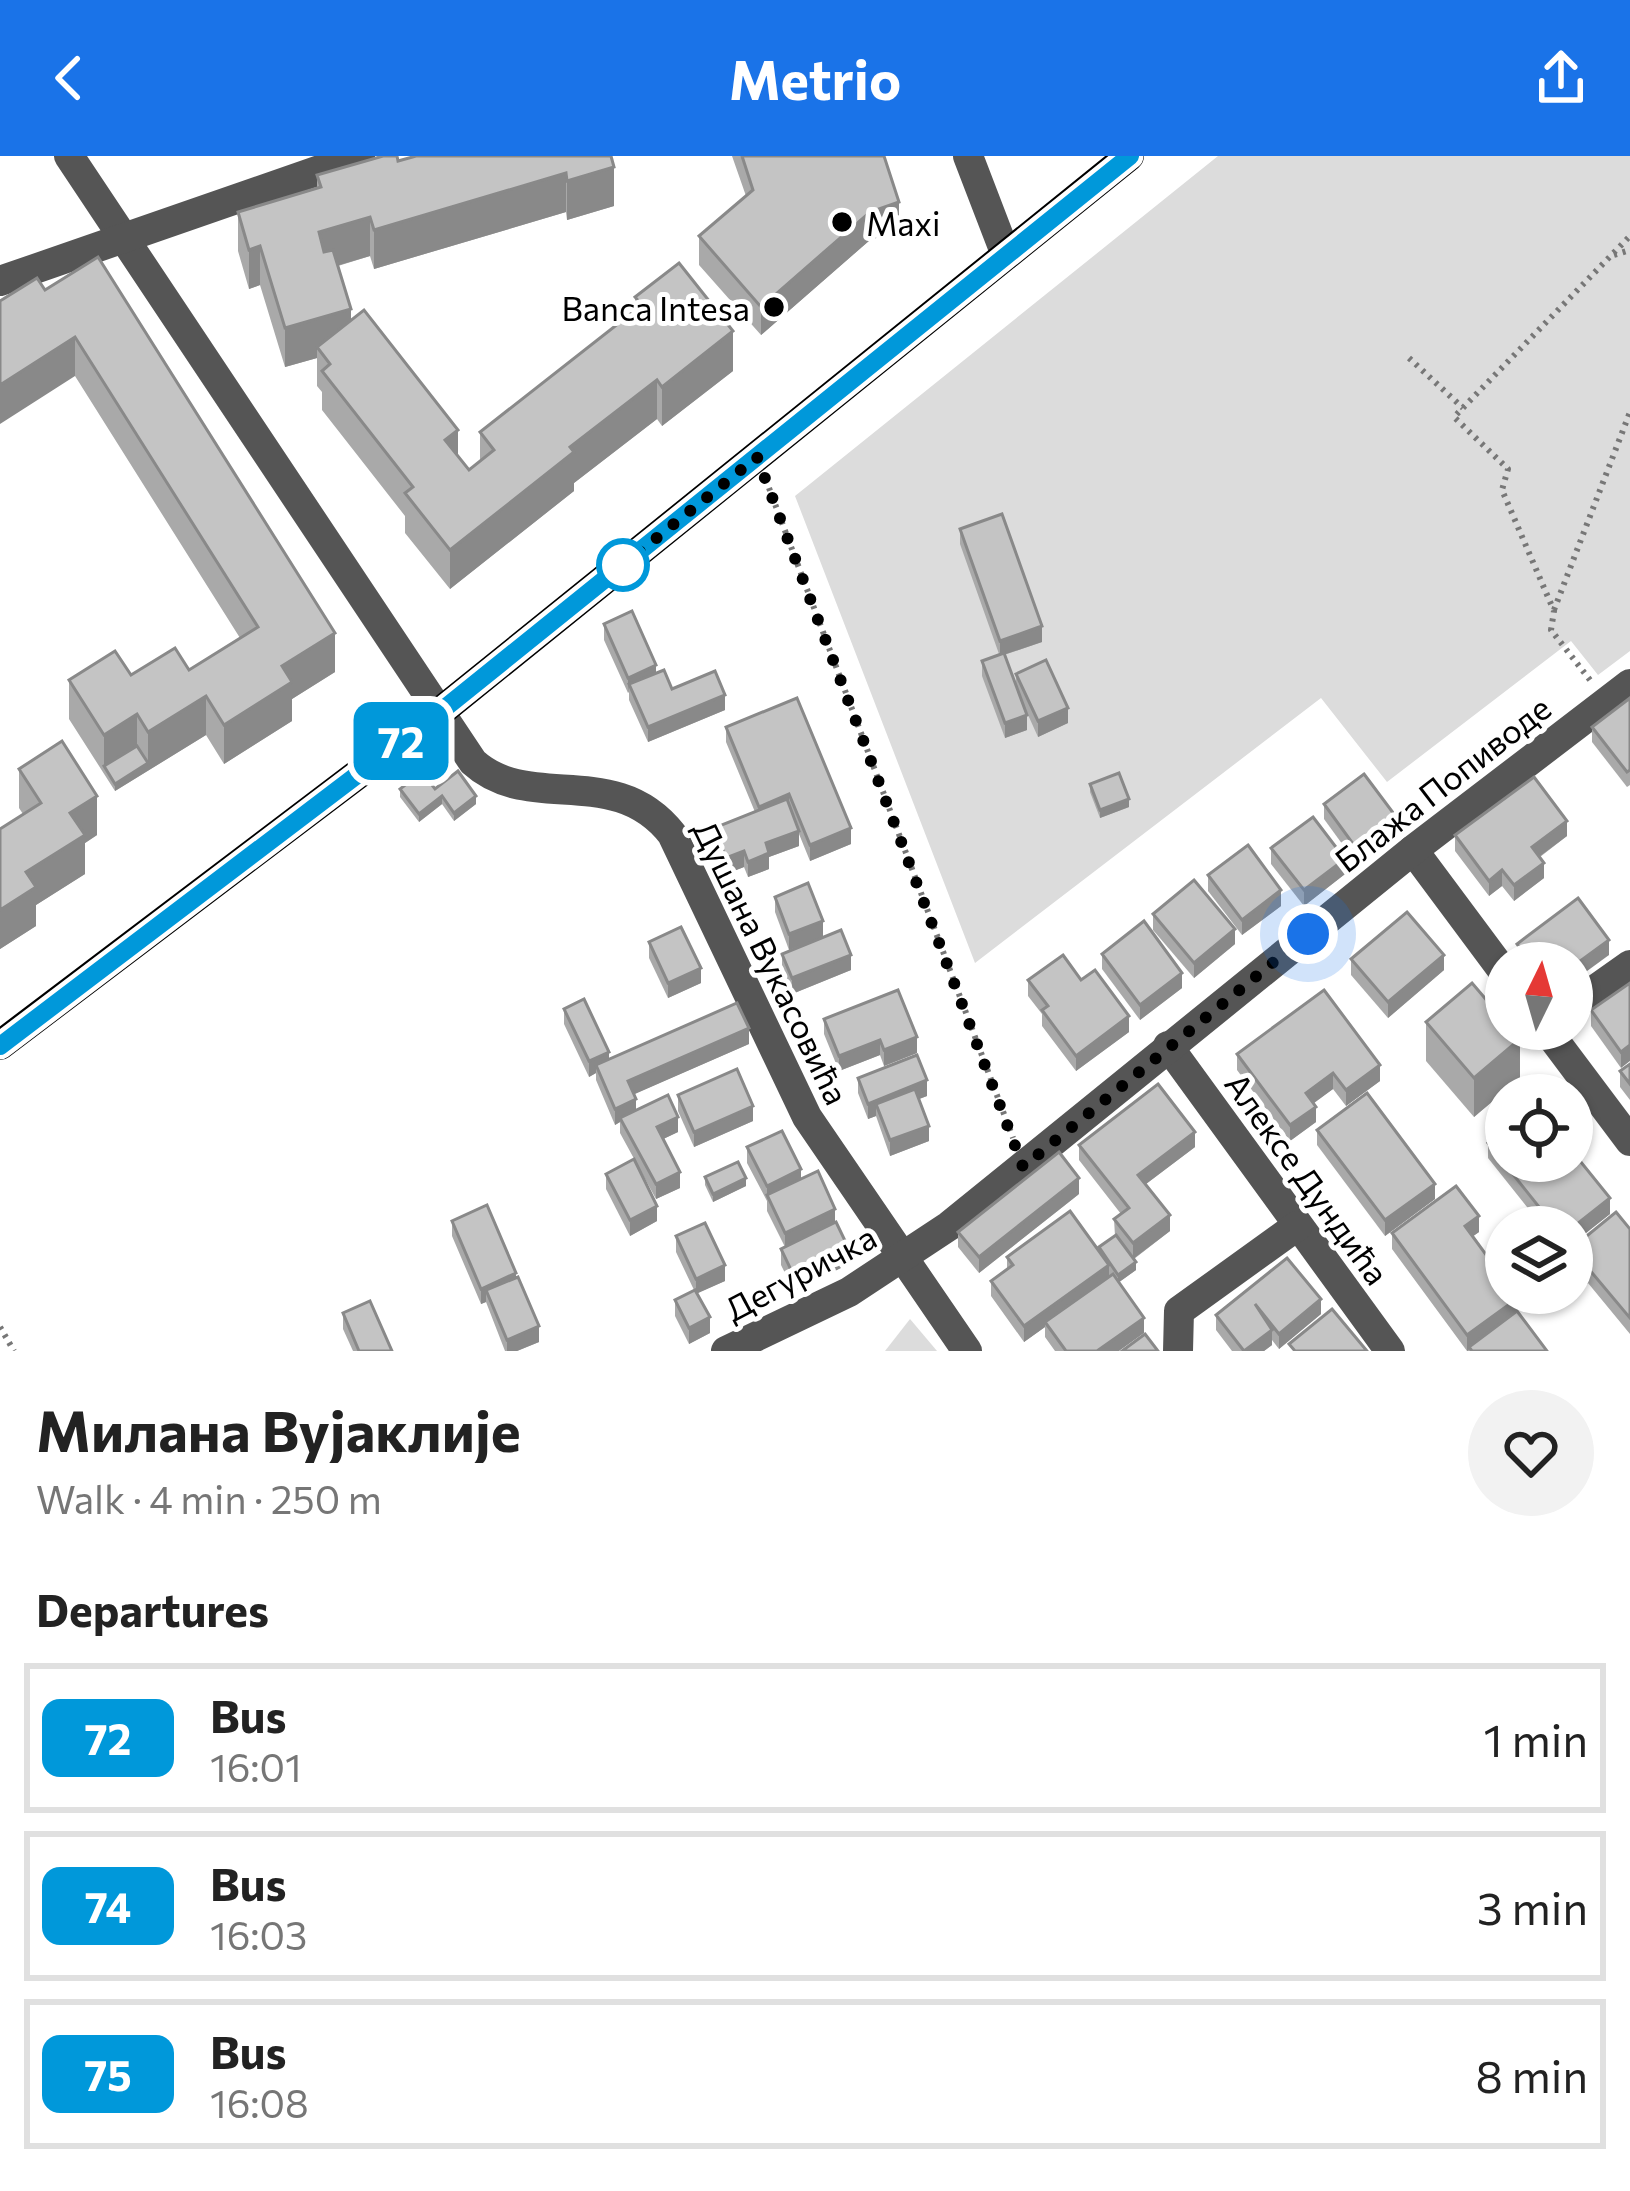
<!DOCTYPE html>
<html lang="en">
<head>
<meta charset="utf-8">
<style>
  :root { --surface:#fff; --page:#f2f2f2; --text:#222; --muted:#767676; --line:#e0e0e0; --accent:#1a73e8 }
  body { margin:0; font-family:Commissioner,sans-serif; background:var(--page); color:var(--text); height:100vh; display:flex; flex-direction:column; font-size:45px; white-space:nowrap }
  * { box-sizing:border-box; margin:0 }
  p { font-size:39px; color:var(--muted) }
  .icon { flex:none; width:66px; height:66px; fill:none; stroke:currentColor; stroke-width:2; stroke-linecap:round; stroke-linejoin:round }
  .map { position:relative; height:1195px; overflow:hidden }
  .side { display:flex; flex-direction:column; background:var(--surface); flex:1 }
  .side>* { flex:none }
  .badge { padding:0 24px; border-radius:18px; font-size:42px; line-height:78px }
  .needle { width:78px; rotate:5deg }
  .fabs { position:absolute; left:1485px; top:786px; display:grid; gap:24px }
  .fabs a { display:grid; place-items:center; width:108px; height:108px; border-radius:50%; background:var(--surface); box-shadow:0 3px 9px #0004; font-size:60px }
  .you { position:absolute; width:60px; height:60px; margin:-30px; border:9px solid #fff; border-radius:50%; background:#1a73e8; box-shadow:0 0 0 18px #1a73e833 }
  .map>.badge { position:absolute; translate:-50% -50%; box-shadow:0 0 0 6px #fff }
  h2 { padding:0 36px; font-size:45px; line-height:108px }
  .round { display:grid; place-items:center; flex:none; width:126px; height:126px; border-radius:63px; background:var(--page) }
  .summary { display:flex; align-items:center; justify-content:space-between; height:204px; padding:0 36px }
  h1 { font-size:57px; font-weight:700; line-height:90px }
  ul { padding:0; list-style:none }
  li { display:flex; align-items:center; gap:36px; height:150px; margin:0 24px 18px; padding:0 12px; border:6px solid var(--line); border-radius:0px }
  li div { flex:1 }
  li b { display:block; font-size:45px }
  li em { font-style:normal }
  li .badge { min-width:132px; font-weight:700; text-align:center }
  header { display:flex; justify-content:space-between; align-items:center; height:156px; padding:0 36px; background:var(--accent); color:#fff; font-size:54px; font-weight:700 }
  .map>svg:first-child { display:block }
  .green { fill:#dcdcdc }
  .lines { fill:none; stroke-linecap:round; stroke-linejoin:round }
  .path { stroke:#777; stroke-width:6; stroke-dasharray:3 6; stroke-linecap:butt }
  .minor { stroke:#555; stroke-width:30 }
  .major { stroke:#000; stroke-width:30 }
  .wall { fill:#a9a9a9 }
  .shaded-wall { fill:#898989 }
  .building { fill:#c4c4c4; stroke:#898989; stroke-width:3 }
  .line-casing { stroke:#fff; stroke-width:27 }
  .line { stroke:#0098da; stroke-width:18 }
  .walk { stroke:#000; stroke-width:12; stroke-dasharray:0 21.6 }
  .poi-dot { fill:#000; stroke:#fff; stroke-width:4.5 }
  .stop-dot { fill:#fff; stroke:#0098da; stroke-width:6 }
  .labels { text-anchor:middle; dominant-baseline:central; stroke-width:10; stroke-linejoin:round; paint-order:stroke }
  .poi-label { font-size:33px; fill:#000; stroke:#fff; text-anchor:start }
  .street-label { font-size:33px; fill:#000; stroke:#fff }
</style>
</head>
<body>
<header><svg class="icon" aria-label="back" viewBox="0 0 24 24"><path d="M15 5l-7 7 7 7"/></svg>Metrio<svg class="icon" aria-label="share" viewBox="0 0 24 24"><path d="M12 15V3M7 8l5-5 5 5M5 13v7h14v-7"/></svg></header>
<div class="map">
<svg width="1630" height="1195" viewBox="0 0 1630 1195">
  <rect width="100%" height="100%" fill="#fff"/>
  <g class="green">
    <path d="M1218,0H1630V495L1598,519L1571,485L1387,626L1321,542L975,807L795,340Z"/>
    <path d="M910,1163L937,1195H885Z"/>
  </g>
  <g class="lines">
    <g class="path">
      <path d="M1614,99L1630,94"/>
      <path d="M1409,202L1463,252"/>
      <path d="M769,332L1013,982"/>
      <path d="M1554,454L1630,256"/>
      <path d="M1590,524L1551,474L1554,455L1502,334L1508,313L1454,261L1630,80"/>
      <path d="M0,1171L14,1195"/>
    </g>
    <g class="minor">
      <path d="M69,0L473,606C530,658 615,605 672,678L807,961L967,1195"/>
      <path d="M968,0L1006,99"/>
      <path d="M0,125L360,0"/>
      <path d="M1413,694L1506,819"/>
      <path d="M1572,850L1630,809"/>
      <path d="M1546,873L1630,985"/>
      <path d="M1168,890L1390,1195"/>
      <path d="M726,1195L849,1136L949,1070L1413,694L1630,528"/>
      <path d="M1178,1195L1179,1155L1297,1070"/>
    </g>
    <path class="major" d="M0,889L440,556L1129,0"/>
  </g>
  <g class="wall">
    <path d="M611,0L614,50L567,64L566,56L374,113L370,100L338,110L351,164L469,314L480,305V276L635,154V141L733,215L662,270L657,263L574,327V335L450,433L405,377V360L322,254V236L317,230V202L285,211L260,129L249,133L238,95V56L317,32V19L398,5Z"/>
    <path d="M732,0H884L899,75L870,84L761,179L699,109V80L746,40Z"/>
    <path d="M45,134L335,516L292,543V565L224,608L206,579L115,635L69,563V524L189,514L240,482L75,220Z"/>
    <path d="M960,373L1042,486L1004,499L1016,530V518L1068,567L1038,581L1024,550L1027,574L1005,582L982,520V505L999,498L960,388Z"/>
    <path d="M604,468L672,533L725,554L648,586L629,544V536L628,537L604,484Z"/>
    <path d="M1630,542V629L1627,631L1592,586V571Z"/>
    <path d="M726,571L851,688L810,705L799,678V690L769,701V713L748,721L744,711L726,718L714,687V672L755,656L726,586Z"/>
    <path d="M19,613L97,679L85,687V718L36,749V770L0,793V673L23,658L19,652Z"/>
    <path d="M1090,628L1129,651L1100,662L1090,636Z"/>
    <path d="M400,633H435L476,648L454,665L442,648L419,666L400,641Z"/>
    <path d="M1324,648L1397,677L1356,707L1324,663Z"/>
    <path d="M1455,679L1567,680L1540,701L1544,722L1514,745L1502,730L1489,740L1455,695Z"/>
    <path d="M1271,692L1345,718L1304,750L1271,708Z"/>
    <path d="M1208,719L1281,750L1242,779L1208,735Z"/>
    <path d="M775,741L823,781L789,794L775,756Z"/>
    <path d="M1153,758L1235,788L1194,822L1153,774Z"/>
    <path d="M649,786L701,827L668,842L649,802Z"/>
    <path d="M1517,788L1609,799L1572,807H1519L1517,803Z"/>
    <path d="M782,798L851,814L792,838L782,813Z"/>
    <path d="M1102,798L1182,832L1140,864L1102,813Z"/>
    <path d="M1351,803L1444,814L1388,862L1351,819Z"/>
    <path d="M1028,824H1081L1129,876L1076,915L1042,870V858L1028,840Z"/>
    <path d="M1630,827L1621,912L1591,870V854Z"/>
    <path d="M564,853L609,903L749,888L634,938L636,954L678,976L663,983L680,1032L656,1043L620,977V966L615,969L596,924V917L589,921L564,868Z"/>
    <path d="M824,863L917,897L884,910L880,899L839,915L824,878Z"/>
    <path d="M1426,866L1520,922L1474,961L1426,905Z"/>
    <path d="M1237,898L1380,925L1346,950L1333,933L1313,947L1316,966L1290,985L1237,914Z"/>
    <path d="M1630,908V944L1620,931V915Z"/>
    <path d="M858,922L927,940L919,943L929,985L890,1000L876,960L868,963L858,937Z"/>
    <path d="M678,939L753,965L694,991L678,955Z"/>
    <path d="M1317,974L1435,1043L1385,1080L1317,989Z"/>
    <path d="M1488,987L1610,1058L1572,1088V1071H1543L1488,1002Z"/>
    <path d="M1079,989L1195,991L1146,1028L1170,1075L1134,1103L1136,1114L1119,1126V1195H1055L1045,1181V1171L1024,1186L991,1140V1125L1007,1113V1101L1099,1095V1091L1115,1080L1114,1063L1121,1058L1079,1004Z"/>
    <path d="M747,991L801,1023L835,1066L849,1108L794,1135L781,1109V1093L785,1091L767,1055V1045L747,1007Z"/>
    <path d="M606,1018L657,1065L630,1080L606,1033Z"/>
    <path d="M705,1021L746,1030L713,1046L705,1029Z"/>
    <path d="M1079,1038L979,1117L958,1091V1076Z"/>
    <path d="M452,1065L516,1122L539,1186L517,1195H505L486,1146L481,1148L452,1080Z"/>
    <path d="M1630,1073V1178L1588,1127L1577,1136L1572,1129V1092Z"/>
    <path d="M1479,1076L1473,1080L1518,1156L1547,1195H1467L1392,1093V1077Z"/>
    <path d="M676,1080L725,1125L697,1137L710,1177L689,1188L675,1160V1144L694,1134L676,1096Z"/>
    <path d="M343,1157L392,1195H353L343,1173Z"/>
    <path d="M1321,1158L1279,1193L1272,1184V1189L1264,1195H1232L1216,1174V1159Z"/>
  </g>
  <g class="shaded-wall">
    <path d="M614,11V50L567,64V25Z"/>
    <path d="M566,17V56L374,113V74Z"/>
    <path d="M899,46V75L870,84L761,179V151L870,56Z"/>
    <path d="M370,61V100L319,115V76Z"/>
    <path d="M260,90V129L249,133V94Z"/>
    <path d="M351,153V192L317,191V202L285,211V172Z"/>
    <path d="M733,175V215L662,270V231Z"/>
    <path d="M75,181V220L0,268V229Z"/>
    <path d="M657,224V263L574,327V335L450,433V394L570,291Z"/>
    <path d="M458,274V313L445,284Z"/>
    <path d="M1042,470V486L1000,500V485Z"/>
    <path d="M335,477V516L292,543V565L224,608V569L282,510Z"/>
    <path d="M656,509V525L629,528L628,537V522Z"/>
    <path d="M725,539V554L648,586V571Z"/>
    <path d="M206,540V579L115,635V628L148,607V576Z"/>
    <path d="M1068,552V567L1038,581V565Z"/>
    <path d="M137,558V598L104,610V618V579Z"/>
    <path d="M1027,559V574L1005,582V567Z"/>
    <path d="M789,638V654L759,666V651Z"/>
    <path d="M97,640V679L85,687V718L36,749V770L0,793V754L70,657Z"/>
    <path d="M442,640V648L419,666V658Z"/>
    <path d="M476,640V648L454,665V657Z"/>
    <path d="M1129,643V651L1100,662V654Z"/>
    <path d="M1397,662V677L1356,707V692Z"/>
    <path d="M1567,665V680L1532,706V691Z"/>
    <path d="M851,672V688L810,705V689Z"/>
    <path d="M799,675V690L769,701V713L748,721V706L766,687Z"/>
    <path d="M744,695V711L726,718V702Z"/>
    <path d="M1345,703V718L1304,750V734Z"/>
    <path d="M1544,707V722L1514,745V729Z"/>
    <path d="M1502,714V730L1489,740V725Z"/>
    <path d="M1281,734V750L1242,779V764Z"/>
    <path d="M823,765V781L789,794V778Z"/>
    <path d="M1235,773V788L1194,822V807Z"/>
    <path d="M1609,784V799L1572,826V811Z"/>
    <path d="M851,799V814L792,838V822Z"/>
    <path d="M1444,799V814L1388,862V846Z"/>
    <path d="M701,812V827L668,842V827Z"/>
    <path d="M1182,817V832L1140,864V849Z"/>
    <path d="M1129,860V876L1076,915V900Z"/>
    <path d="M749,872V888L628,941V925Z"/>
    <path d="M917,881V897L884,910V894Z"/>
    <path d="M1520,883V922L1474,961V922Z"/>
    <path d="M880,884V899L839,915V900Z"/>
    <path d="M1630,889V905L1621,912V896Z"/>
    <path d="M609,896V912L596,909V917L589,921V905Z"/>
    <path d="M1380,909V925L1346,950V934Z"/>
    <path d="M1333,917V933L1306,953V937Z"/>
    <path d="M927,924V940L880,958L876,948V960L868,963V948Z"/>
    <path d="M636,943V959L620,962V966L615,969V953Z"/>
    <path d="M753,950V965L694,991V976Z"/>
    <path d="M1316,951V966L1290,985V969Z"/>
    <path d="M678,961V976L657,986V971Z"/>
    <path d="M929,970V985L890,1000V984Z"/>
    <path d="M1195,976V991L1138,1034V1019Z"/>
    <path d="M801,1013V1029L767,1039V1046V1030Z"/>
    <path d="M680,1016V1032L656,1043V1028Z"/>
    <path d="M746,1022V1030L713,1046V1038Z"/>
    <path d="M1079,1022V1038L979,1117V1101Z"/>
    <path d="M1435,1028V1043L1385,1080V1064Z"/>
    <path d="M1610,1042V1058L1572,1088V1072Z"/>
    <path d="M657,1050V1065L630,1080V1064Z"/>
    <path d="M835,1053V1068L785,1092V1077Z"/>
    <path d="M1170,1059V1075L1133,1103V1087Z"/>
    <path d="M1479,1060V1076L1465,1086V1070Z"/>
    <path d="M849,1093V1108L794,1135V1120Z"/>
    <path d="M1136,1106V1114L1118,1127V1119Z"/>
    <path d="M725,1109V1125L696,1138V1123Z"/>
    <path d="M1109,1109V1125L1045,1166V1171L1024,1186V1170Z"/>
    <path d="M1588,1112V1127L1577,1136V1121Z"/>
    <path d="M516,1117V1133L486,1134V1146L481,1148V1133Z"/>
    <path d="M1518,1142V1157L1467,1195V1179Z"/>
    <path d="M1321,1143V1158L1279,1193V1178Z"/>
    <path d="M710,1161V1177L689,1188V1172Z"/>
    <path d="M1144,1162V1177L1119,1195H1097Z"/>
    <path d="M539,1170V1186L517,1195H507V1184Z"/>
    <path d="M1272,1174V1189L1264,1195H1244Z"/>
  </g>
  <g class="building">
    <path d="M383,0H397L398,5L416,0H611L614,11L567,25L566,17L374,74L370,61L319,76L324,96L333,94L351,153L285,172L260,90L249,94L238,56L321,31L317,19Z"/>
    <path d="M742,0H884L899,46L870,56L761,151L699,80L753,34Z"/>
    <path d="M98,101L335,477L282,510L292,526L224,569L206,540L148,576L137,558L104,579L69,524L115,495L131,519L175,492L189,514L258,471L75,181L0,229V145L37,122L45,134Z"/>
    <path d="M679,107L733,175L662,231L657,224L570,291L574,296L450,394L405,337L413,331L322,215L330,208L317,191L364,154L458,274L445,284L469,314L494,294L480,276L642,149L635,141Z"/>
    <path d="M1002,358L1042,470L1000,485L960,373Z"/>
    <path d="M632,455L656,509L628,522L604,468Z"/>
    <path d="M1004,497L1027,559L1005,567L982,505Z"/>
    <path d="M1046,504L1068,552L1038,565L1016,518Z"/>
    <path d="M664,514L672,533L715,515L725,539L648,571L629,528Z"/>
    <path d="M797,542L851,672L810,689L789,638L759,651L726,571Z"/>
    <path d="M1630,542V614L1627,616L1592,571Z"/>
    <path d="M62,585L97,640L70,657L85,679L26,716L36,731L0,754V673L41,647L19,613Z"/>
    <path d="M137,590L148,607L115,628L104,610Z"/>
    <path d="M458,615L476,640L454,657L442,640L419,658L400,633L422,616L435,633Z"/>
    <path d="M1119,617L1129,643L1100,654L1090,628Z"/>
    <path d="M1364,618L1397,662L1356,692L1324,648Z"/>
    <path d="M1534,621L1567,665L1532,691L1544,707L1514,729L1502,714L1489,725L1455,679Z"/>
    <path d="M787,643L799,675L766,687L769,697L748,706L744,695L726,702L714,672Z"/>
    <path d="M1313,661L1345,703L1304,734L1271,692Z"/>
    <path d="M1248,689L1281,734L1242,764L1208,719Z"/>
    <path d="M1194,724L1235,773L1194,807L1153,758Z"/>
    <path d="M808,727L823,765L789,778L775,741Z"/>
    <path d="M1578,742L1609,784L1572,811V807H1555L1549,799L1538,807H1531L1517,788Z"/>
    <path d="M1407,756L1444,799L1388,846L1351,803Z"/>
    <path d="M1144,765L1182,817L1140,849L1102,798Z"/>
    <path d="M681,771L701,812L668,827L649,786Z"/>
    <path d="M841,774L851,799L792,822L782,798Z"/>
    <path d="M1063,799L1081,824L1095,814L1129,860L1076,900L1042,854L1048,850L1028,824Z"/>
    <path d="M1472,827L1506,867V873H1511L1520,883L1474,922L1426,866Z"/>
    <path d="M1630,827V889L1621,896L1591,854Z"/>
    <path d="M898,834L917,881L884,894L880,884L839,900L824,863Z"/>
    <path d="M1324,834L1380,909L1346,934L1333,917L1306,937L1316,951L1290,969L1237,898Z"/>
    <path d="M584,843L609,896L589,905L564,853Z"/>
    <path d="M737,847L749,872L628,925L636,943L615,953L596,909Z"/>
    <path d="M917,899L927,924L868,948L858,922Z"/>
    <path d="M1630,908V928L1620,915Z"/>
    <path d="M737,913L753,950L694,976L678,939Z"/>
    <path d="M1158,928L1195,976L1138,1019L1170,1059L1133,1087L1114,1063L1129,1052L1079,989Z"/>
    <path d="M915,933L929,970L890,984L876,948Z"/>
    <path d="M1367,937L1435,1028L1385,1064L1317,974Z"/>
    <path d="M668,939L678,961L657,971L680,1016L656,1028L620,962Z"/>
    <path d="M1506,973V1005H1572V995L1610,1042L1572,1072L1555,1071L1488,987Z"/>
    <path d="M782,975L801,1013L767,1030L747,991Z"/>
    <path d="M1059,996L1079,1022L979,1101L958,1076Z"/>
    <path d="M634,1003L657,1050L630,1064L606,1018Z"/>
    <path d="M738,1006L746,1022L713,1038L705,1021Z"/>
    <path d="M818,1015L835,1053L785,1077L767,1039Z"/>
    <path d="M1456,1030L1479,1060L1465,1070L1506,1126V1137H1514L1518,1142L1467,1179L1392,1077Z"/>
    <path d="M487,1049L516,1117L481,1133L452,1065Z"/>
    <path d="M1070,1055L1109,1109L1024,1170L991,1125L1013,1109L1007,1101Z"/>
    <path d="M1616,1056L1630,1073V1162L1588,1112L1577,1121L1572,1114V1092Z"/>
    <path d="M836,1066L849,1093L794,1120L781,1093Z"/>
    <path d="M705,1067L725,1109L696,1123L676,1080Z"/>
    <path d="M1116,1079L1136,1106L1118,1119L1099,1091Z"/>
    <path d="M1287,1102L1321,1143L1279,1178L1255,1148L1272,1174L1244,1195L1216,1159Z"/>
    <path d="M1113,1118L1144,1162L1097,1195H1066L1045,1166Z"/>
    <path d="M518,1121L539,1170L507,1184L486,1134Z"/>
    <path d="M695,1134L710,1161L689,1172L675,1144Z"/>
    <path d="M370,1145L392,1195H359L343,1157Z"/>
    <path d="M1332,1153L1367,1195H1295L1289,1188Z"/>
    <path d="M1517,1155L1547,1195H1472L1469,1191Z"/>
    <path d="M1145,1178L1158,1195H1122Z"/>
  </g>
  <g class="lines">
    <defs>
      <path id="line" d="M0,890L440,556L1130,0"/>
    </defs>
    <use href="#line" class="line-casing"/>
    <use href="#line" class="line"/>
    <path class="walk" d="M623,409L757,301L1023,1011L1308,778"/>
  </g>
  <g class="poi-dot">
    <circle cx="842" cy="66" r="12"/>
    <circle cx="774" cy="151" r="12"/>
  </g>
  <circle class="stop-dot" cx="623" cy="409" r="24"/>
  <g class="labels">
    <g class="poi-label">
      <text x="866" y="66">Maxi</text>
      <text x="750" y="151" text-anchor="end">Banca Intesa</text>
    </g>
    <g class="street-label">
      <text transform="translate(1442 627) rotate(-38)">Блажа Попиводе</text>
      <text transform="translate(772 806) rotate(64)">Душана Вукасовића</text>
      <text transform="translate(1308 1022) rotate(54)">Алексе Дундића</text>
      <text transform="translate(800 1116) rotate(-28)">Дегуричка</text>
    </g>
  </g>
</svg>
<div class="fabs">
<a><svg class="needle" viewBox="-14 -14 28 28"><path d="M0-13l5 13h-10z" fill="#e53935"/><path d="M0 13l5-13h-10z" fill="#767676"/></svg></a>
<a><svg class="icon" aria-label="locate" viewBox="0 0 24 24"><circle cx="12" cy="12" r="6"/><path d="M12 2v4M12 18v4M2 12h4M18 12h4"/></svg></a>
<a><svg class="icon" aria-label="layers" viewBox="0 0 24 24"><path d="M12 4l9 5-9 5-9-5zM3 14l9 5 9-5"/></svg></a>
</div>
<div class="you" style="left:1308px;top:778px"></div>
<b class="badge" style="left:401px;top:585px;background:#0098da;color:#fff">72</b>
</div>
<section class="side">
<div class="summary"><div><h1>Милана Вујаклије</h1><p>Walk · 4 min · 250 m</p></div><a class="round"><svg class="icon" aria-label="heart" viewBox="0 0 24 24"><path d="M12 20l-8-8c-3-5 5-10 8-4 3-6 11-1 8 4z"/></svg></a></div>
<h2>Departures</h2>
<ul>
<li><span class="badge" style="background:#0098da;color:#fff">72</span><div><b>Bus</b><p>16:01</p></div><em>1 min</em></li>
<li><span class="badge" style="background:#0098da;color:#fff">74</span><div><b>Bus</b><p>16:03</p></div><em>3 min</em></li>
<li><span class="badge" style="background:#0098da;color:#fff">75</span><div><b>Bus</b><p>16:08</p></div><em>8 min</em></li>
</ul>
</section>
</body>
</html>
